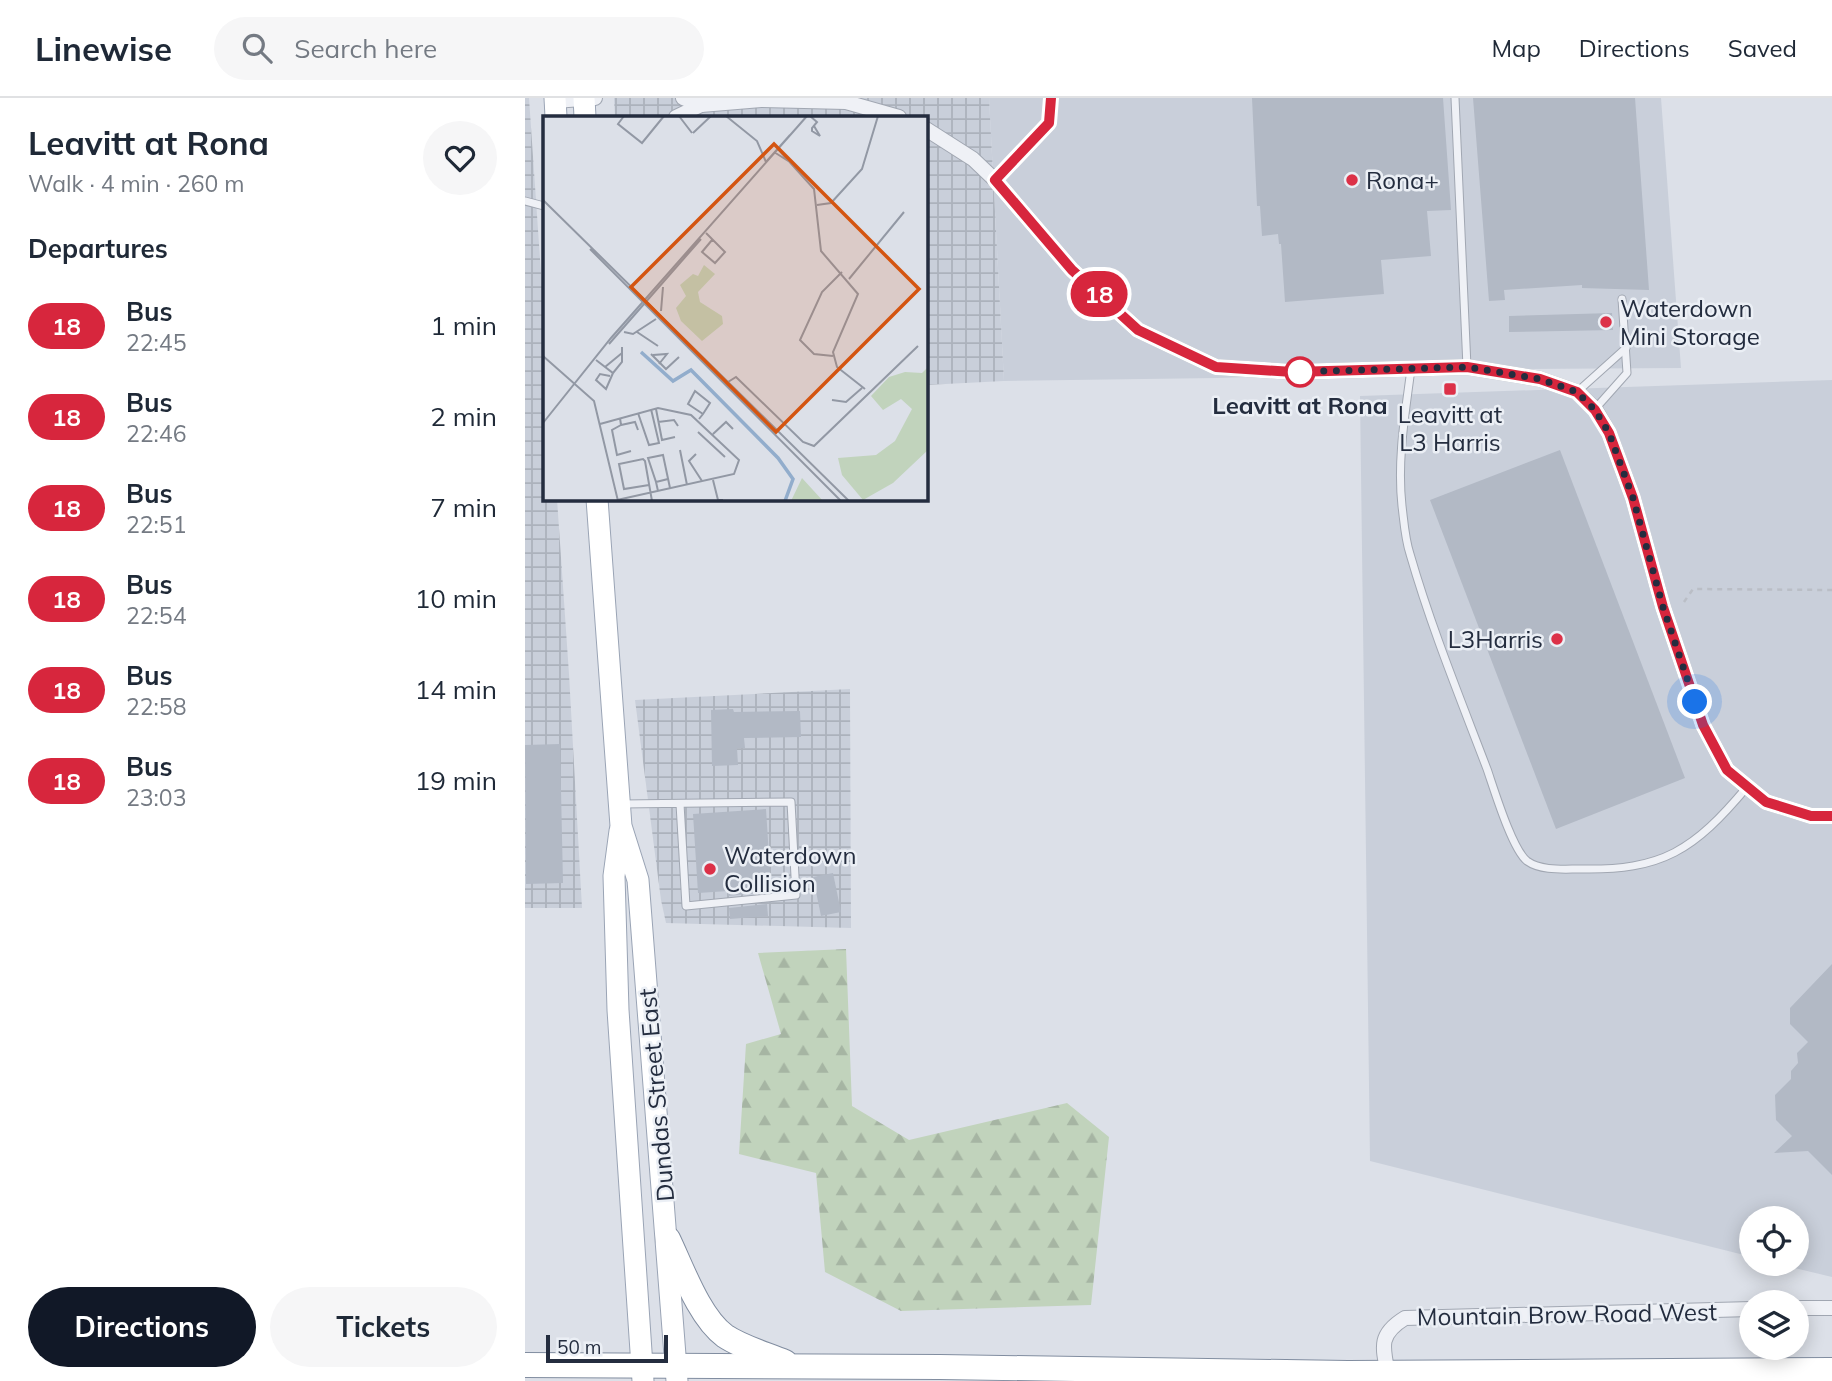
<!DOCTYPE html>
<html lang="en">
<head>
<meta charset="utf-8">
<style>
  :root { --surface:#fff; --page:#f6f6f7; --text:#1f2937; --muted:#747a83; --line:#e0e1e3; --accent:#111827 }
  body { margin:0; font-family:Mulish,sans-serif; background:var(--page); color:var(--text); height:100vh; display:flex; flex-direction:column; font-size:26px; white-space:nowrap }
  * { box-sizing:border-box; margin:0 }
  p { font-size:23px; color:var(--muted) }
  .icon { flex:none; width:38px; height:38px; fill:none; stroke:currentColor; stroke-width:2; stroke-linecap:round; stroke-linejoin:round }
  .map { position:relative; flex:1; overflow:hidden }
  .side { display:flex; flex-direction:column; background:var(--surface); width:525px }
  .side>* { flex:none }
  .badge { padding:0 14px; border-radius:23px; font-size:24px; line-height:46px }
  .buttons { position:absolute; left:1214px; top:1108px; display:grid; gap:14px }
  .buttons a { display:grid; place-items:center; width:70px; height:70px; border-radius:50%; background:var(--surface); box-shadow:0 4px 18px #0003; font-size:35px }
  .scale { position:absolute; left:21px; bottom:18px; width:122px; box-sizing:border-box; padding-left:7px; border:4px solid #242d3f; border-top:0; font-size:19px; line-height:24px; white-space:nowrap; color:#242d3f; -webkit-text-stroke:5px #ebeff5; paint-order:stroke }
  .you { position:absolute; width:35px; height:35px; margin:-18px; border:5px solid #fff; border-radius:50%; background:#1a73e8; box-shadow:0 0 0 10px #1a73e833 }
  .map>.badge { position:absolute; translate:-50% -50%; box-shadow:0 0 0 4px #fff }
  h2 { padding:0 28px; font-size:26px; line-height:63px }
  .round { display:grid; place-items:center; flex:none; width:74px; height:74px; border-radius:37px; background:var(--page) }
  .head { display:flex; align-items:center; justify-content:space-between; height:119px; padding:0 28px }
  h1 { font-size:33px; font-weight:700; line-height:52px }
  .primary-button { display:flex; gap:14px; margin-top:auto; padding:14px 28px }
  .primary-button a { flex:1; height:80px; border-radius:42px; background:var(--accent); color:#fff; font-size:28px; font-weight:700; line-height:80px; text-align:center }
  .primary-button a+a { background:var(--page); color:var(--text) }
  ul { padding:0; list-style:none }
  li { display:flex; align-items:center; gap:21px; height:91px; padding:0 28px }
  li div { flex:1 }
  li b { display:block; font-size:26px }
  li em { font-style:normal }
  li .badge { min-width:77px; font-weight:700; text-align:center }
  header { display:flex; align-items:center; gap:42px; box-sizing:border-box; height:98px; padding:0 35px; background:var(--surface); border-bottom:2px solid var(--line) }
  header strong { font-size:33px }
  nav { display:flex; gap:38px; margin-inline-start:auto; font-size:24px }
  .search { width:490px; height:63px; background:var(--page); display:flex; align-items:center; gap:18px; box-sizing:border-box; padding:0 24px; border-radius:38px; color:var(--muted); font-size:26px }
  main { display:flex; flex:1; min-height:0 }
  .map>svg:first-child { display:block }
  .built { fill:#c9cfda }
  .industrial { fill:url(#industrial-grid) }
  .forest { fill:url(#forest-firs) }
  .building { fill:#b2b9c5 }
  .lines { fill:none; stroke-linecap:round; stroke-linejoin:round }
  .lane-casing { stroke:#a1a7b2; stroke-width:9 }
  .street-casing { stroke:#a1a7b2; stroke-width:16 }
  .primary-casing { stroke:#9aa4b5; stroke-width:23 }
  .highway-casing { stroke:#818da0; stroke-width:26 }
  .path { stroke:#babec6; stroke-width:2.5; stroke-dasharray:5 5; stroke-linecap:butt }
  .lane { stroke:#eff1f6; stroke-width:7 }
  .street { stroke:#eff1f6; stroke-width:14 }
  .primary { stroke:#fff; stroke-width:21 }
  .highway { stroke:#fff; stroke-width:24 }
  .line-casing { stroke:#fff; stroke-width:16 }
  .line { stroke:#d7263d; stroke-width:10 }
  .walk { stroke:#242d3f; stroke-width:7; stroke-dasharray:0 12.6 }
  .poi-dot { fill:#dc3148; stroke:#ebeff5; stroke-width:2.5 }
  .stop-dot { fill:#fff; stroke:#d7263d; stroke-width:3.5 }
  .labels { text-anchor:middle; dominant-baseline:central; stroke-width:5; stroke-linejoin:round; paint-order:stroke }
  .poi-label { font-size:24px; fill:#242d3f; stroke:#ebeff5; text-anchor:start }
  .stop-label { font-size:24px; font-weight:bold; fill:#242d3f; stroke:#ebeff5 }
  .street-label { font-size:24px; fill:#242d3f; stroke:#ebeff5 }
  .inset-river { fill:none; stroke:#92adcc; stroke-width:3.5 }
  .inset-road { fill:none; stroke:#9298a4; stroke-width:2 }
  .view { fill:#d45511; fill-opacity:0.15; stroke:#d45511; stroke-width:3.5 }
  .inset-edge { fill:none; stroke:#242d3f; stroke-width:3.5 }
</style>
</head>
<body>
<header>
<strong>Linewise</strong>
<div class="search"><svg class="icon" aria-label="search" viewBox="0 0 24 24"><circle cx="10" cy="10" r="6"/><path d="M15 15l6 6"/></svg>Search here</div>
<nav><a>Map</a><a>Directions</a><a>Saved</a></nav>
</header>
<main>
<section class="side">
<div class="head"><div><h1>Leavitt at Rona</h1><p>Walk · 4 min · 260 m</p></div><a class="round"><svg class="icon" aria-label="heart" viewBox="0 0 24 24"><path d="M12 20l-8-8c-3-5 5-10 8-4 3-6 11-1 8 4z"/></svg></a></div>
<h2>Departures</h2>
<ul>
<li><span class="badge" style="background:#d7263d;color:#fff">18</span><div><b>Bus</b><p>22:45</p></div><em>1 min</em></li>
<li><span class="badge" style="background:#d7263d;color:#fff">18</span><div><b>Bus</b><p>22:46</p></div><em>2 min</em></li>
<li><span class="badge" style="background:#d7263d;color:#fff">18</span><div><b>Bus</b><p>22:51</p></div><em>7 min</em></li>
<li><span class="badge" style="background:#d7263d;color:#fff">18</span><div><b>Bus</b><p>22:54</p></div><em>10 min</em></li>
<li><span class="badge" style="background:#d7263d;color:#fff">18</span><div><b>Bus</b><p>22:58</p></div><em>14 min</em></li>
<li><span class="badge" style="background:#d7263d;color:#fff">18</span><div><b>Bus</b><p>23:03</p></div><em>19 min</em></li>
</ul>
<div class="primary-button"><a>Directions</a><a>Tickets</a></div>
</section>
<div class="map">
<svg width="1307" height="1283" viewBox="0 0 1307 1283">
  <defs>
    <pattern id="industrial-grid" width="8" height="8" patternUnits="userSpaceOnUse" patternTransform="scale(1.75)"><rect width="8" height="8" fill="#c9cfda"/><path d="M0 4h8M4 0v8" fill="none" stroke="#acb2bc"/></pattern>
    <pattern id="forest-firs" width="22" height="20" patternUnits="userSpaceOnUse" patternTransform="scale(1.75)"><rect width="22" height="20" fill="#c1d3bc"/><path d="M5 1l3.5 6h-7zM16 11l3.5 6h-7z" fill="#a6b5a3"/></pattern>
  </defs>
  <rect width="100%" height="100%" fill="#dce0e8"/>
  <g class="built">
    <path d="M464,0H1136L1156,270L992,271L692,280L479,283Z"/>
    <path d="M1307,282V1179L1253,1166H1272V1120H1227V1159L845,1063L835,298Z"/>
  </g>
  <g class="industrial">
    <path d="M0,0H4L19,219V401H32L44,576L57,810H0Z"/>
    <path d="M89,0H464L479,283L401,287V19H90Z"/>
    <path d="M325,591L326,830L141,825L136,802L110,602Z"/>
  </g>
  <path class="forest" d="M321,851L327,1008L384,1042L542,1005L584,1039L566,1207L376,1213L300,1174L291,1075L214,1056L221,946L256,936L233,855Z"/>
  <g class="building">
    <path d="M727,0H918L926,112L902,113L906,158L856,162L859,196L760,204L756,146H754L753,136L737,138L735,108H732Z"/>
    <path d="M948,0H1110L1124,192L1057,190V187L979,192L980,202L964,203Z"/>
    <path d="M1087,215L1088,232L984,234V218Z"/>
    <path d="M1035,352L1160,680L1031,731L905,402Z"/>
    <path d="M208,611L209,614L275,613L276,639L219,640L220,650H212L213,667L187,668L186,612Z"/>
    <path d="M35,646L38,785L1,786L0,647Z"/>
    <path d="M241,711L246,790L241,791V794L203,798V793L173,795L168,716Z"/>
    <path d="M308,775L316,814L296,818L288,779Z"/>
    <path d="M242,806L243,818L205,821L204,810Z"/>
    <path d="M1307,866V1077L1283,1053L1249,1055L1267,1038L1251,1022L1250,997L1266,981V973L1273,965L1272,955L1283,944L1265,926V910Z"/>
  </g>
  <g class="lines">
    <defs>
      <g id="lane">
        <path d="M930,0L942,269"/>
        <path d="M470,82L524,25L526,0"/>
        <path d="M0,103L19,108"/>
        <path d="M886,271C880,317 872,362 877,408C879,424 880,441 885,456C906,529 935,600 962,671C969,691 987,751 1002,763C1016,773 1038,771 1054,771C1138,773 1169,752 1222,689"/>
        <path d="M1052,294L1101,250"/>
        <path d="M1070,311L1102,275L1097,201"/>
        <path d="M98,706L266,704L271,797L161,808L155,706"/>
      </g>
      <g id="street">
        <path d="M158,0L176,7"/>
        <path d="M30,3L70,0"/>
        <path d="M151,19L176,7L236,2L321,4L374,19"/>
        <path d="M401,31L448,61L470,82L547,172L613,232L691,269L768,274L942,269L1015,281L1052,294L1070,311L1084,335L1108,400L1138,509L1178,627L1202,672L1241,704L1286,718H1307"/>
        <path d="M1272,1210H1307"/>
        <path d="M863,1275C857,1248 854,1236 880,1220L1227,1211"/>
      </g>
      <g id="primary">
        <path d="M30,0L31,19"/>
        <path d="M59,0L60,19"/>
        <path d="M72,401L96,728L113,782L152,1283"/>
        <path d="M95,733L89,778L93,912L118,1283"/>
      </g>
      <g id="highway">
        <path d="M143,1141C157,1170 174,1219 200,1238C218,1250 241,1256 260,1264"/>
        <path d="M0,1267L415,1269L823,1275L1307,1272"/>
      </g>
    </defs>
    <use href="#lane" class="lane-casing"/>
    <use href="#street" class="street-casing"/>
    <use href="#primary" class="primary-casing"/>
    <use href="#highway" class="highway-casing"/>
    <path class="path" d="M1159,504L1168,491L1307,492"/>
    <use href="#lane" class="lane"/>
    <use href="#street" class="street"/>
    <use href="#primary" class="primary"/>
    <use href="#highway" class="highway"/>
  </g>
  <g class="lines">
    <defs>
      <path id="line" d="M526,0L524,25L470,82L547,172L613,232L691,269L768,274L942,269L1015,281L1052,294L1070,312L1084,335L1108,400L1138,509L1178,627L1202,672L1241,704L1286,718H1307"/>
    </defs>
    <use href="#line" class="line-casing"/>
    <use href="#line" class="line"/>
    <path class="walk" d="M775,274H768L942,269L1015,281L1052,294L1070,312L1084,335L1108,400L1138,509L1170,604"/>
  </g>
  <g class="poi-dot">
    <circle cx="827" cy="82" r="7"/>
    <circle cx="1081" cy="224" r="7"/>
    <rect x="918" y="284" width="14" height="14" rx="3.5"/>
    <circle cx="1032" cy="541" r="7"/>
    <circle cx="185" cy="771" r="7"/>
  </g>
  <circle class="stop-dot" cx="775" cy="274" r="14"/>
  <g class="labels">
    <g class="poi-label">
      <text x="841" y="82">Rona+</text>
      <text x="1095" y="210">Waterdown<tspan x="1095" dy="28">Mini Storage</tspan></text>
      <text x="925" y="316" text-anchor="middle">Leavitt at<tspan x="925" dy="28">L3 Harris</tspan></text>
      <text x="1018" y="541" text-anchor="end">L3Harris</text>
      <text x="199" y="757">Waterdown<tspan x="199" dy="28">Collision</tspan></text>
    </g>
    <g class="stop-label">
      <text x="775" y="307">Leavitt at Rona</text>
    </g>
    <g class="street-label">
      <text transform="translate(131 997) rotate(-95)">Dundas Street East</text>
      <text transform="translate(1042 1216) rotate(-1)">Mountain Brow Road West</text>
    </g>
  </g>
  <g transform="translate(18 18)">
    <rect width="385" height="385" fill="#dce0e8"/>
    <path d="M161,149L172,158L155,176L157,186L179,200L180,208L159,225L138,205L133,192L143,180L137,169L150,158L155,160ZM385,251V334L350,367L320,384L299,359L295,342L333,339L352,325L369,293L358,283L340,294L328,280L346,261L362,256L379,257ZM259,362L280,385H248Z" fill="#c1d3bc"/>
    <path class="inset-river" d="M98,236L130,265L148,254L235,342L250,363L242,385"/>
    <path class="inset-road" d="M81,0L75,8L99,27L121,0M136,0L149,17M183,0L214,25L223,46M267,0L274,6L269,12V15L277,20L271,10M150,17L168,0M234,32L271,73L278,135L315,178L290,236L294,251L322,273M231,36L250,48M223,46L247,19M0,84L306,385M274,89L288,87L319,53L335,0M163,117L182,136L172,147L159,136L169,124M47,133L298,385M306,163L361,96M118,195L120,171M81,216L90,218L113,203M94,216L115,230M66,228L158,123M108,238L123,253L136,241M110,239L124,238L116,248M0,240L51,285L75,385M290,240L271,238L257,224L279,176L299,156M53,244L70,257L79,246V231M62,251L79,237M67,260L57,258L53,264L63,273L70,257M185,266L193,261L260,326L271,330L375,230M289,284L303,286L319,272M113,293L119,324L132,321M95,297L106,329L116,327L108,293M77,302L78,309L92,306L95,314M156,303L160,298L167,287L152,275L145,288L160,298M115,306L131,304L135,310M0,307L68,222L264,0M57,308L115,292L148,299L196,344L191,358L74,384M78,309L69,314L74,339L88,335M155,316L182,341M170,318L183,306L190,313M137,334L144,369M153,338L146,345L159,365M170,364L175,384H180M113,366L105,342L120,339L127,372M106,369L81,373L76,348L100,343L102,345L109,385M115,375L113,366L125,363"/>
    <path class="view" d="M231,28L376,173L233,316L88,171Z"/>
    <rect width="385" height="385" class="inset-edge"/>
  </g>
</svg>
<div class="buttons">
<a><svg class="icon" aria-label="locate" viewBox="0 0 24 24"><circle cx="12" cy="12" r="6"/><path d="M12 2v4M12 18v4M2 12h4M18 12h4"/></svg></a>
<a><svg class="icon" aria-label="layers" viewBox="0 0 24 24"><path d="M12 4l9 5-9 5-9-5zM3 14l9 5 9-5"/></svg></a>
</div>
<div class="scale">50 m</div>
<div class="you" style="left:1170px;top:604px"></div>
<b class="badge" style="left:574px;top:196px;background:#d7263d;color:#fff">18</b>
</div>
</main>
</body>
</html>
